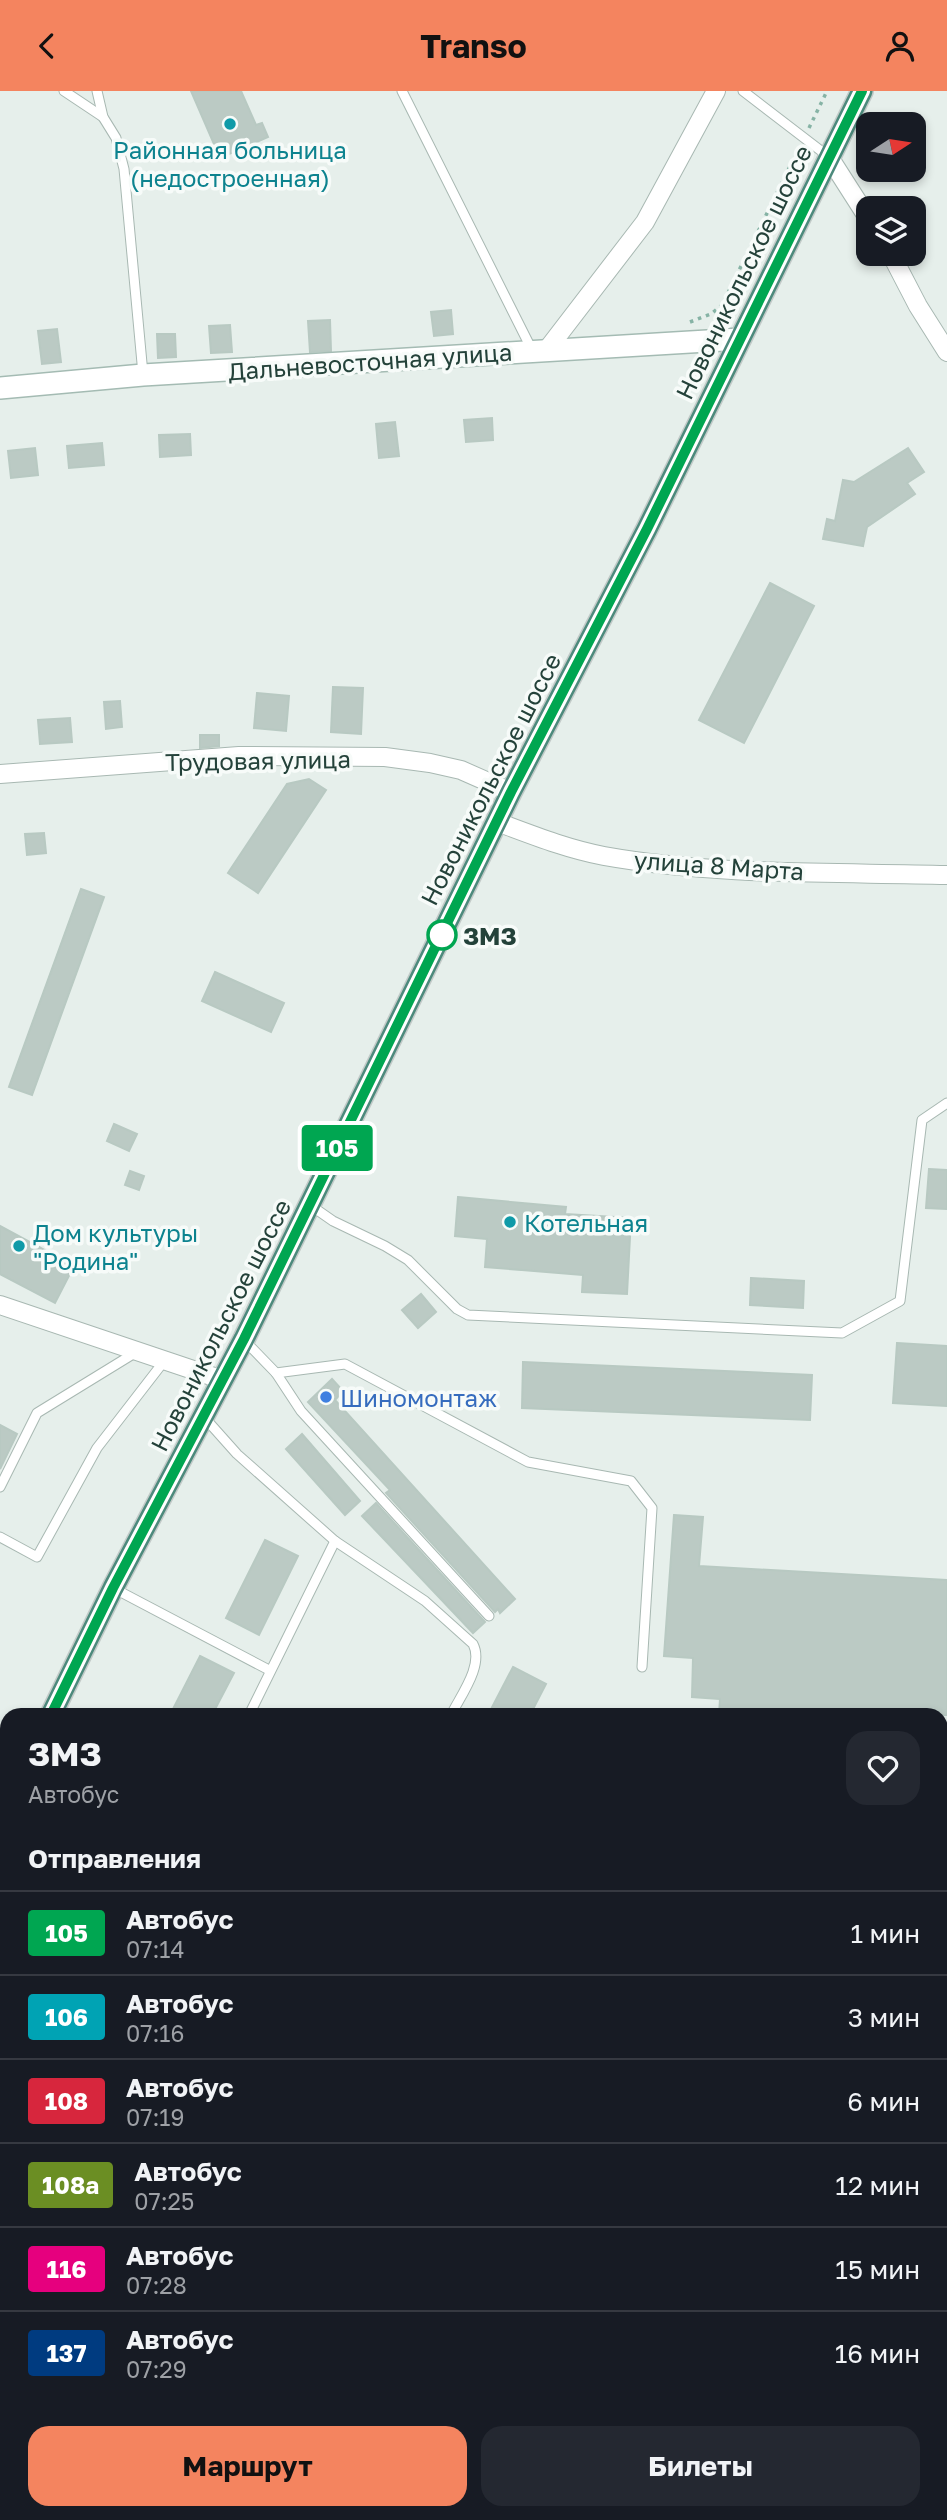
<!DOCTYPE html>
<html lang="ru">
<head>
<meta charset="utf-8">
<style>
  :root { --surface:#171b24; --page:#242831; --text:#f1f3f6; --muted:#9ea1a6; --line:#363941; --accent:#f4845f }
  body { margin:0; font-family:"Golos Text",sans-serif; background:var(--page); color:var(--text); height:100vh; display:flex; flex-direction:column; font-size:26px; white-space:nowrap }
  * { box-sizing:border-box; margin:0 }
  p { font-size:23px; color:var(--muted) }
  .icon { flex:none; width:38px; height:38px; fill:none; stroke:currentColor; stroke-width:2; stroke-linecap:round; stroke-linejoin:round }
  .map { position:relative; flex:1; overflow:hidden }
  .side { position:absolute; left:0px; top:1617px; width:948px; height:812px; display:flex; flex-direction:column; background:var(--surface); border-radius:21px 21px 0 0; box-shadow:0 4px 10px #0003 }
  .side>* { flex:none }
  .badge { padding:0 14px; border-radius:5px; font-size:24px; line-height:46px }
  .needle { width:46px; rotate:78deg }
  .tools { position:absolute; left:856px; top:21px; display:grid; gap:14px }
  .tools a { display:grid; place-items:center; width:70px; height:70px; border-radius:14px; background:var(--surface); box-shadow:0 4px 10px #0003; font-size:35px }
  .map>.badge { position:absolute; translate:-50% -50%; box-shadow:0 0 0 4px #fff }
  h2 { padding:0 28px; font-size:26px; line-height:63px }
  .round { display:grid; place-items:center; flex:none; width:74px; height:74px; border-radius:21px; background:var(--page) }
  .head { display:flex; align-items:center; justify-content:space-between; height:119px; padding:0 28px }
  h1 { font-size:33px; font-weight:700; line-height:52px }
  .cta { display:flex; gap:14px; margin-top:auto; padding:14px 28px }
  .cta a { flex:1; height:80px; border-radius:21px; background:var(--accent); color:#111; font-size:28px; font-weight:700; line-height:80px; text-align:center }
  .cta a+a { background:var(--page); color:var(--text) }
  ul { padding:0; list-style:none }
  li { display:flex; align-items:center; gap:21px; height:84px; padding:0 28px; border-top:2px solid var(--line) }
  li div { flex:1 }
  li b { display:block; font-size:26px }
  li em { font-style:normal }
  li .badge { min-width:77px; font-weight:700; text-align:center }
  header { display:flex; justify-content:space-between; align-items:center; height:91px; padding:0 28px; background:var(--accent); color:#111; font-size:32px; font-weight:700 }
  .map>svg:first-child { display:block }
  .built { fill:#d4dfda }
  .building { fill:#bbcac4; stroke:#b8c9c2; stroke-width:2 }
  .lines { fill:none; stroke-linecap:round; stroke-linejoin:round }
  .service-casing { stroke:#a8b8b2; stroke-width:11 }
  .minor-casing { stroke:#a8b8b2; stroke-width:20 }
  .secondary-casing { stroke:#a4bbb3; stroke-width:24 }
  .trunk-casing { stroke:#c2cac8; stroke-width:24 }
  .path { stroke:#86b3a5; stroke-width:3.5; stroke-dasharray:3.5 5; stroke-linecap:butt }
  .service { stroke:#fff; stroke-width:9 }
  .minor { stroke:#fff; stroke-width:18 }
  .secondary { stroke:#fff; stroke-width:21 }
  .trunk { stroke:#4c8a7c; stroke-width:21 }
  .line-casing { stroke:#fff; stroke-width:16 }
  .line { stroke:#00a651; stroke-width:10 }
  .culture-dot { fill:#0f9aa8; stroke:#f7fbf9; stroke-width:2.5 }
  .stop-dot { fill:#fff; stroke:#00a651; stroke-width:3.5 }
  .shop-dot { fill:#3f7fe0; stroke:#f7fbf9; stroke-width:2.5 }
  .labels { text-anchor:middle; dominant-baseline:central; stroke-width:7; stroke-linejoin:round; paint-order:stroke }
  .culture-label { font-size:24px; fill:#0d838f; stroke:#f7fbf9; text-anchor:start }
  .street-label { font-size:24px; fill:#24423a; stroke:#f7fbf9 }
  .stop-label { font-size:24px; font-weight:bold; fill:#24423a; stroke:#f7fbf9; text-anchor:start }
  .shop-label { font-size:24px; fill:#366cbe; stroke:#f7fbf9; text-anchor:start }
</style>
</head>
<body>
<header><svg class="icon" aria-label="back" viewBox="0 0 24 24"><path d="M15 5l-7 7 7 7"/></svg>Transo<svg class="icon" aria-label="person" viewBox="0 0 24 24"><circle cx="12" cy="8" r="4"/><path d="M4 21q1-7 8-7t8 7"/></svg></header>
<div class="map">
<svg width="947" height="2429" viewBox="0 0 947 2429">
  <rect width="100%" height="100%" fill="#e6efeb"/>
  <path class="built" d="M521,2422H695L736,2429H520Z"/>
  <g class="building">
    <path d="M191,0H241L256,34L262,32L268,46L220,67Z"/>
    <path d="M451,219L453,243L434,245L431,221Z"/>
    <path d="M330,229L331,260L310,261L308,230Z"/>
    <path d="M230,234L232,261L211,262L209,235Z"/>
    <path d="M57,238L61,271L42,273L38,240Z"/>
    <path d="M157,243H175L176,266L158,267Z"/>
    <path d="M492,327L493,349L466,351L464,329Z"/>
    <path d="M395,331L399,365L379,367L376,333Z"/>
    <path d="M190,343L191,364L160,366L159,344Z"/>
    <path d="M102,352L104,374L69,377L67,355Z"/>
    <path d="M35,357L38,384L11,387L8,360Z"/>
    <path d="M908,357L924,381L907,392L915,403L867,436L863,455L823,448L827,428L835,430L843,389L854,391Z"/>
    <path d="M770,492L814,515L744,652L699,629Z"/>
    <path d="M333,596L363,597L361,643L331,641Z"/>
    <path d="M257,602L289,605L286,640L254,637Z"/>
    <path d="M120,610L122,636L106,638L104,611Z"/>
    <path d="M70,627L72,651L40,653L38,629Z"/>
    <path d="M200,644H219V655L200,657Z"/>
    <path d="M309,688L326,699L258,802L228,782L287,693Z"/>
    <path d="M44,742L46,762L27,764L25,743Z"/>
    <path d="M81,798L104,806L32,1004L9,996Z"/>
    <path d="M215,881L284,912L271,941L202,910Z"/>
    <path d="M114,1033L137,1043L129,1060L107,1050Z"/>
    <path d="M929,1078L947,1079V1118L926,1117Z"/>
    <path d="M130,1080L144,1085L139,1099L125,1094Z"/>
    <path d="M458,1106L566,1116L565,1123L631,1127L627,1203L582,1201L583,1184L485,1176L487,1148L455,1145Z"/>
    <path d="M0,1135L74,1175L55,1212L0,1183Z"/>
    <path d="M751,1187L804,1190L803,1217L750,1214Z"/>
    <path d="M421,1203L436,1221L418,1237L402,1219Z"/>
    <path d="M897,1252L947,1255V1315L893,1312Z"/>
    <path d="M523,1271L812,1284L810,1329L522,1317Z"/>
    <path d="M332,1288L343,1300L335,1309L515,1508L500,1522L498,1518L495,1521L386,1402L390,1399L308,1311Z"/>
    <path d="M0,1334L17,1343L0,1378Z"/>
    <path d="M302,1343L360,1410L345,1424L286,1358Z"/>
    <path d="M376,1412L485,1531L473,1542L362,1425Z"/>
    <path d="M674,1424L703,1426L699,1475L947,1489V1624H719L720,1608L692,1606L693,1567L664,1565Z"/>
    <path d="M265,1449L298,1465L259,1544L226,1527Z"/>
    <path d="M200,1565L234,1582L212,1624H170Z"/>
    <path d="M513,1576L546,1593L530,1624H488Z"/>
  </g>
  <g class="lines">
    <defs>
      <g id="service">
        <path d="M64,0L103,26"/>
        <path d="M97,0L103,26L116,47L124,78L143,283"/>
        <path d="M402,0L532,259"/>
        <path d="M743,0L829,66"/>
        <path d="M310,1114L333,1130L385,1155L408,1169L457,1218L468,1224L842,1242L900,1210L922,1029L947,1012"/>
        <path d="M245,1250L276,1282L345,1273L528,1371L631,1390L652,1417L642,1576"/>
        <path d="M276,1282L301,1320L489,1525"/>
        <path d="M204,1326L237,1363L335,1450L425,1510L473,1553C484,1574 461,1604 451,1624"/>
        <path d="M0,1396L37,1322L138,1260"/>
        <path d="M0,1446L37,1466L97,1357L165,1269"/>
        <path d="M115,1498L269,1579"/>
        <path d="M249,1624L335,1450"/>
        <path d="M942,1712H947"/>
      </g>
      <g id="minor">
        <path d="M829,66L868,127"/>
        <path d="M891,163L918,215L947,261"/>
        <path d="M546,260L645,131L716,0"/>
        <path d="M0,683L239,665L385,666L430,672L461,679L511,701"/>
        <path d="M497,731C532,744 567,758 604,765C716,785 834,781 947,784"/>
        <path d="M0,1214L223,1289"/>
      </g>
      <path id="secondary" d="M0,297L143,284L740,248"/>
      <g id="trunk">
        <path d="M51,1624L113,1497L244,1248L511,701L647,438L862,0"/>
        <path d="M0,1724L7,1710"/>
      </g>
    </defs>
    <use href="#service" class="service-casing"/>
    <use href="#minor" class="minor-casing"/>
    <use href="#secondary" class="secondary-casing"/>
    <use href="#trunk" class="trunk-casing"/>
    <g class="path">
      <path d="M809,37L827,0"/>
      <path d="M690,231L711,223L722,214L798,59"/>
    </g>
    <use href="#service" class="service"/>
    <use href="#minor" class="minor"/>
    <use href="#secondary" class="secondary"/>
    <use href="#trunk" class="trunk"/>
  </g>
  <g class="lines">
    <defs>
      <path id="line" d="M51,1624L113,1497L244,1248L511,701L647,438L862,0"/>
    </defs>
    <use href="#line" class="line-casing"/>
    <use href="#line" class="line"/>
  </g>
  <g class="culture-dot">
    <circle cx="230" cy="33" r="7"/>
    <circle cx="510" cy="1131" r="7"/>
    <circle cx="19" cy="1155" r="7"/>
  </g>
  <circle class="stop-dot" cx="442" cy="844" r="14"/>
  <circle class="shop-dot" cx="326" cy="1306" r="7"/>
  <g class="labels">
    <g class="culture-label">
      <text x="230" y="58" text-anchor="middle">Районная больница<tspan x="230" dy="28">(недостроенная)</tspan></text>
      <text x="524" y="1131">Котельная</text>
      <text x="33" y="1141">Дом культуры<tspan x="33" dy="28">"Родина"</tspan></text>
    </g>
    <g class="street-label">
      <text transform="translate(743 181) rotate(-64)">Новоникольское шоссе</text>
      <text transform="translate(370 270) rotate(-4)">Дальневосточная улица</text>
      <text transform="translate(258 669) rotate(-1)">Трудовая улица</text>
      <text transform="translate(490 688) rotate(-63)">Новоникольское шоссе</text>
      <text transform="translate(719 774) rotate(4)">улица 8 Марта</text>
      <text transform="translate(220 1234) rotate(-63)">Новоникольское шоссе</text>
    </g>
    <g class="stop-label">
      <text x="463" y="844">ЗМЗ</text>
    </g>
    <g class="shop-label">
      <text x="340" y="1306">Шиномонтаж</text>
    </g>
  </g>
</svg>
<div class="tools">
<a><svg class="needle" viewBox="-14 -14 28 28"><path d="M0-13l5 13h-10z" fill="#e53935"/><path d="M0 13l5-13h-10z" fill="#9ea1a6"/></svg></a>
<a><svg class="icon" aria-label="layers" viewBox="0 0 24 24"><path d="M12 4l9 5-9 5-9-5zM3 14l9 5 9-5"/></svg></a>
</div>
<b class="badge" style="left:337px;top:1057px;background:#00a651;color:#fff">105</b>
<section class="side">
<div class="head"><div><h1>ЗМЗ</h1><p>Автобус</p></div><a class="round"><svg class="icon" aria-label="heart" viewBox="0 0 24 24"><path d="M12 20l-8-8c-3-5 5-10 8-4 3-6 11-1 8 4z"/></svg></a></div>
<h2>Отправления</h2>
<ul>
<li><span class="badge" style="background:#00a651;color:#fff">105</span><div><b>Автобус</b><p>07:14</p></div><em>1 мин</em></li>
<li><span class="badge" style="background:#00a3b4;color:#fff">106</span><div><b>Автобус</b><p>07:16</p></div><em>3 мин</em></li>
<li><span class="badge" style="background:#d7263d;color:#fff">108</span><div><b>Автобус</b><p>07:19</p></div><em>6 мин</em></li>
<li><span class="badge" style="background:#6b8e23;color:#fff">108а</span><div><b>Автобус</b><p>07:25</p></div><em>12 мин</em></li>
<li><span class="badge" style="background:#e6007e;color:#fff">116</span><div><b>Автобус</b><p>07:28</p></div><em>15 мин</em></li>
<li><span class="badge" style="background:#003b80;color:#fff">137</span><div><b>Автобус</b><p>07:29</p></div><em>16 мин</em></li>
</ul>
<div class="cta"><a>Маршрут</a><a>Билеты</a></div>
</section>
</div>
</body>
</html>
